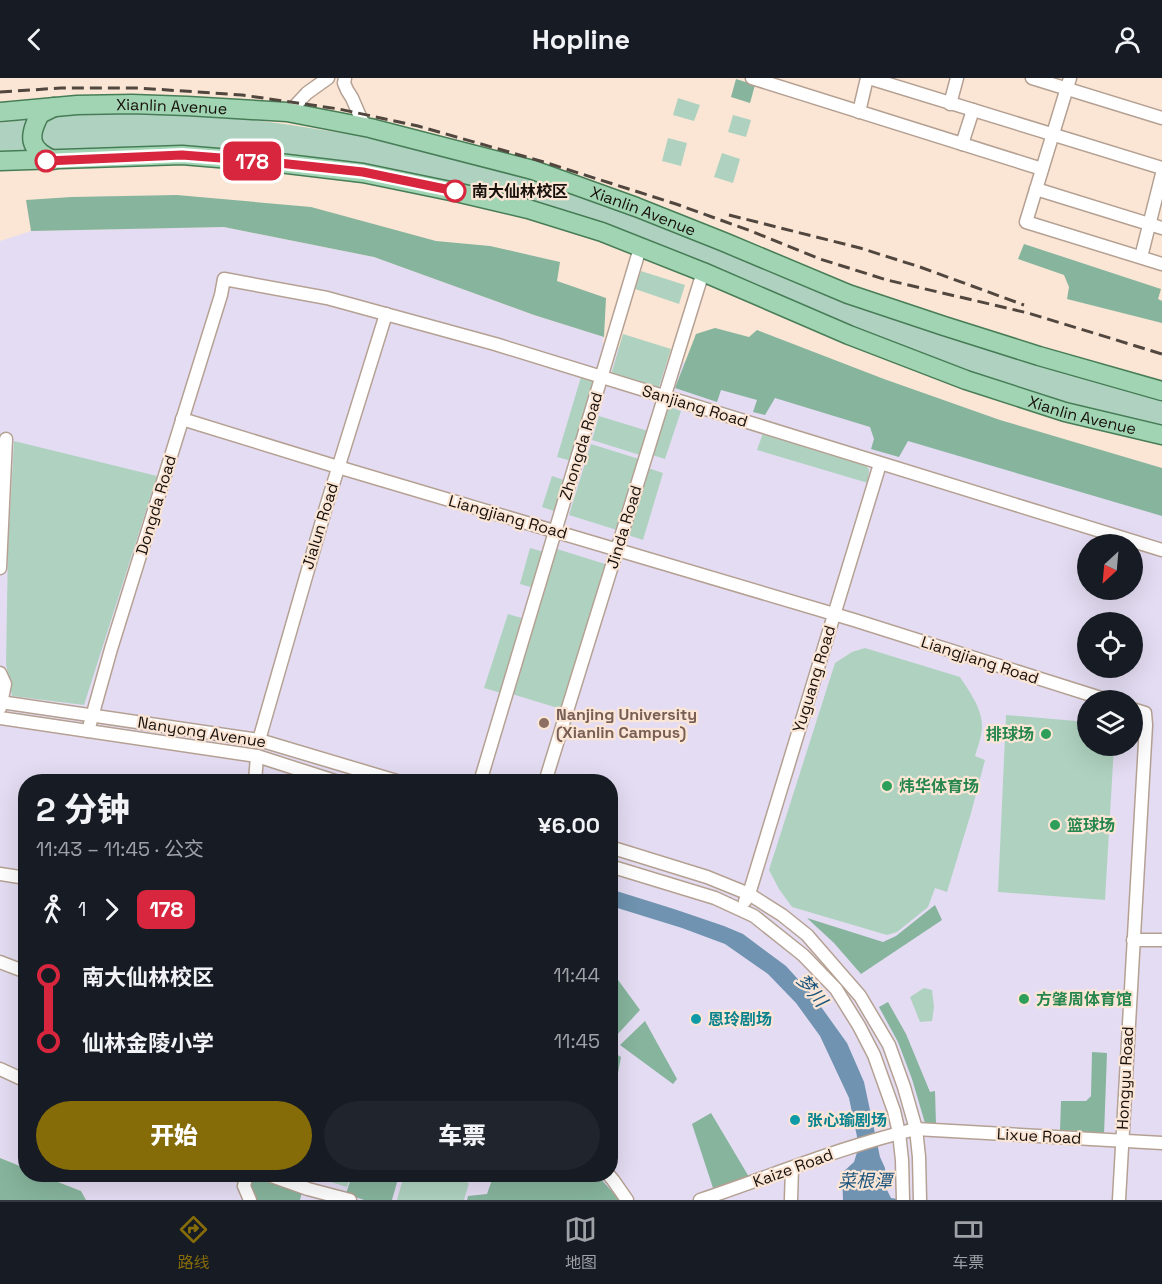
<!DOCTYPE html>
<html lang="zh">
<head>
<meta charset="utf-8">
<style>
  :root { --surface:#171b24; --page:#20242c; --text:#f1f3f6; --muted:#9ea1a6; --line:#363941; --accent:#856c09 }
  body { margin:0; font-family:"Space Grotesk","Noto Sans SC",sans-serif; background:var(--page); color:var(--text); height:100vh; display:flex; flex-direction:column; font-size:22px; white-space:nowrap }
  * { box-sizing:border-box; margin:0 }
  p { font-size:20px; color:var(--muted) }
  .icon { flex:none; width:33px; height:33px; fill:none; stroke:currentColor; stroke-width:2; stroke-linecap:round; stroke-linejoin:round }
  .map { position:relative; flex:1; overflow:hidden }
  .panel { position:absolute; left:18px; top:696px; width:600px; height:408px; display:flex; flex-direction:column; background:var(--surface); border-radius:24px; box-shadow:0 6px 24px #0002 }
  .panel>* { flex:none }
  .badge { padding:0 12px; border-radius:9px; font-size:21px; line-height:39px }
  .needle { width:39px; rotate:206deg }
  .fabs { position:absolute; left:1077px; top:456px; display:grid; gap:12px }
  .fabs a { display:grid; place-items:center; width:66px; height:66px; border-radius:50%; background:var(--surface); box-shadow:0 6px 24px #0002; font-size:30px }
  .map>.badge { position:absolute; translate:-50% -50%; box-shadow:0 0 0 3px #fff }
  .legs { display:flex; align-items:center; gap:9px; height:66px; padding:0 18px; font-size:20px }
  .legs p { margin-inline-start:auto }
  .overview { display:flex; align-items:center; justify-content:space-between; height:102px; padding:0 18px }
  h1 { font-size:33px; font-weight:800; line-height:45px }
  .button { display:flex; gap:12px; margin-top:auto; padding:12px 18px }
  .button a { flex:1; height:69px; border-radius:36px; background:var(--accent); color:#fff; font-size:24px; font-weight:800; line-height:69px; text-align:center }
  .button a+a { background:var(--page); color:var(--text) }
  ul { padding:0 18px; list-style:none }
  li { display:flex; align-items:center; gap:21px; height:66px; font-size:22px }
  li i { display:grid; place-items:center; width:9px; height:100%; margin:0 8px; background:currentColor }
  li i::after { content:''; width:15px; height:15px; margin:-8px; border:4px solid; border-radius:50%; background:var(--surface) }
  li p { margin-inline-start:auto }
  li:first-child i { background:linear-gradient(#0000 50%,currentColor 0) }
  li:last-child i { background:linear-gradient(currentColor 50%,#0000 0) }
  header { display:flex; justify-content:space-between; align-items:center; height:78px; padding:0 18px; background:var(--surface); font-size:27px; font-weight:800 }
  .tab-bar { display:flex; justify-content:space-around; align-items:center; height:84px; border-top:2px solid var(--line); background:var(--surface); font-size:16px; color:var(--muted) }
  .tab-bar a { display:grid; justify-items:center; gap:3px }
  .tab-bar .selected { color:var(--accent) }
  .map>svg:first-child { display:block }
  .education { fill:#e4dcf2; fill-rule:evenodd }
  .green { fill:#afd2c0 }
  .forest { fill:#86b49d }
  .water { fill:#6f93b0 }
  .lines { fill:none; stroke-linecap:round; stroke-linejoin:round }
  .street-casing { stroke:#b5a193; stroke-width:15 }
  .primary-casing { stroke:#477d56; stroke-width:21 }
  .street { stroke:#fff; stroke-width:12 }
  .primary { stroke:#a0d4b2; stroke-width:18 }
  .rail { stroke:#51473f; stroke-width:3; stroke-dasharray:12 6; stroke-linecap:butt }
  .line-1-casing { stroke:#fff; stroke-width:14 }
  .line-1 { stroke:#d7263d; stroke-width:9 }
  .stop-1-dot { fill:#fff; stroke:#d7263d; stroke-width:3 }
  .education-dot { fill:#8d6e63; stroke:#fbe6d6; stroke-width:2 }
  .leisure-dot { fill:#2e9e5b; stroke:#fbe6d6; stroke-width:2 }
  .culture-dot { fill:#0f9aa8; stroke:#fbe6d6; stroke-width:2 }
  .labels { text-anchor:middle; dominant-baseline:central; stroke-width:4.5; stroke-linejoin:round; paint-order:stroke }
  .street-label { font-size:16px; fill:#17100b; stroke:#fbe6d6 }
  .stop-label { font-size:16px; font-weight:bold; fill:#17100b; stroke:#fbe6d6; text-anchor:start }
  .education-label { font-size:16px; font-weight:bold; fill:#785e54; stroke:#fbe6d6; text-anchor:start }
  .leisure-label { font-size:16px; font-weight:bold; fill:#27864d; stroke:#fbe6d6; text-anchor:start }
  .culture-label { font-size:16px; font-weight:bold; fill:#0d838f; stroke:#fbe6d6; text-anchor:start }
  .water-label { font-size:18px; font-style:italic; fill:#1a547d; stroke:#fbe6d6 }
</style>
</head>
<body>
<header><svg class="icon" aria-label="back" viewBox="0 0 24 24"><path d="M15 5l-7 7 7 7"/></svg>Hopline<svg class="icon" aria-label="person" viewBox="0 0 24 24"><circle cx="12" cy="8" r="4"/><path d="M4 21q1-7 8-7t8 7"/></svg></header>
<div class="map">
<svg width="1162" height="1122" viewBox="0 0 1162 1122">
  <rect width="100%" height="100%" fill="#fbe6d6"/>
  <path class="education" d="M224,149L374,179L534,237L604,259L602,264L667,283L686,284L1162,428V1122H86L81,1113L40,1097L610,1096V704H26L25,1090L0,1080V163L31,153ZM1088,466H1132V512H1088ZM1088,544H1132V590H1088ZM1088,622H1132V668H1088Z"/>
  <g class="green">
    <path d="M678,20L700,27L694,43L673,37Z"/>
    <path d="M122,32L223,38L291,47L354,57L402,66L534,101L1027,284L1162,322V352L1094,334L1018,312L872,258L706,185L642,161L535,124L484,111L369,87L304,79L267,76L49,73L39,65V46L49,38Z"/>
    <path d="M733,37L751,42L746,59L728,54Z"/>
    <path d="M31,41L35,76L0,79V45Z"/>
    <path d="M668,60L687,65L681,88L662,83Z"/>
    <path d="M722,75L740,81L733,105L714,99Z"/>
    <path d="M641,193L685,207L679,226L635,211Z"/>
    <path d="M623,256L671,271L658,312L611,297Z"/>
    <path d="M581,299L596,304L572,383L557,379Z"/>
    <path d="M667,328L681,333L665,381L652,377Z"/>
    <path d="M599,338L648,353L640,377L592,362Z"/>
    <path d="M763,355L866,387L869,392L868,405L757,372Z"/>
    <path d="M14,363L157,398L84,627L12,618L6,586L8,470Z"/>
    <path d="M591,366L639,381L617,452L569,437Z"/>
    <path d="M648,390L663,395L643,462L628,457Z"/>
    <path d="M552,398L567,403L557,434L542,429Z"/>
    <path d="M530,470L544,474L534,510L520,506Z"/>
    <path d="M557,471L605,486L561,631L512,616Z"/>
    <path d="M508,536L525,541L501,615L484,610Z"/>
    <path d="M865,570L960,599C969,613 982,630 982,648C982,658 978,668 975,678L985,682L971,735L947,814L935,810L928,829L897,854L887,857L792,829L779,811L769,792L835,585L852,574Z"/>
    <path d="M1006,637L1087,644L1088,668H1114L1105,822L998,814Z"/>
    <path d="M924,910L932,912L934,929L932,943L920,944L910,919Z"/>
    <path d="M308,1097H351L347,1109Z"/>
    <path d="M404,1097H440L469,1105L464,1122H397Z"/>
  </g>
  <g class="forest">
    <path d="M736,1L755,7L750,25L731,19Z"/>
    <path d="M177,117L311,129L436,163L490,168L560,184L557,203L606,220L604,259L534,237L374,179L224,149L31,153L26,122L71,119Z"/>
    <path d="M1024,166L1161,211L1158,221L1162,223V245L1067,221L1069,209L1064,197L1018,181Z"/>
    <path d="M715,250L749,259L757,252L884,301L1000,342L1162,390V438L908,363L899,379L871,371L874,361L870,349L775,320L765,337L753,334L757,322L721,312L717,324L675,310L696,256Z"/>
    <path d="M935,827L942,842L861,896L834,865L807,840L883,864L896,858Z"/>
    <path d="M610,891L640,932L615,959L611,956Z"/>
    <path d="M888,924L906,956L930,1014L935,1013L936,1046L925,1045L912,1001L898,964L879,929Z"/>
    <path d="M645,943L677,1001L673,1006L620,967Z"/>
    <path d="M610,972L621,979L611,1032H610Z"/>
    <path d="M1092,974L1107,975L1104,1057L1060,1053L1061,1023H1086L1091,1018Z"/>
    <path d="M711,1035L749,1099L714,1113L692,1046Z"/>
    <path d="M0,1080L25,1090L26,1096L40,1097L81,1113L86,1122H0Z"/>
    <path d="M494,1096L597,1097L620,1122H467L468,1118L487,1116Z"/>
    <path d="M352,1097H399L392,1122H364L346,1116Z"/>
    <path d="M256,1098L302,1114L300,1122H254C251,1113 247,1105 256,1098Z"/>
  </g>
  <path class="water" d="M610,811L674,831L724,848L743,856L786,888L814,919L847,965L864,1004L880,1079L885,1090L886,1110L891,1120L904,1122H843L842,1095L854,1084L859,1068L849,1020L820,958L796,925L768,896L725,866L682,850L611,828Z"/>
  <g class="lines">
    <defs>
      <g id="street">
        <path d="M345,0L344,5L347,12L352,20L362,43L370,50"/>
        <path d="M752,0L1042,91"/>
        <path d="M869,0L1162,90"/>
        <path d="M1032,0L1162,40"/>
        <path d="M1070,0L1026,144L1162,186"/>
        <path d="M950,26L957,0"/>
        <path d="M287,34L293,30L307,15L328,0"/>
        <path d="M859,34L867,0"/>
        <path d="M962,66L973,32"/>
        <path d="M1036,111L1162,150"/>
        <path d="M1141,179L1162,96"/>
        <path d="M182,341L338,389L854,542L1107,622"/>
        <path d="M0,490L6,361"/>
        <path d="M0,595L5,606L0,630"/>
        <path d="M0,624L259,662L400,704"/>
        <path d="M0,640L257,678L338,704"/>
        <path d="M88,653L111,571L221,217L224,201L327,220L495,266L1162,472"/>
        <path d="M259,662L326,429L386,236"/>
        <path d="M255,704L257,678"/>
        <path d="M480,704L640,170"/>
        <path d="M545,704L703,194"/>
        <path d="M610,769L707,799L749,816L782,837L807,857L860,918L889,967L904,1009L916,1051L919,1079L920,1122"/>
        <path d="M610,788L715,820L754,838L803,877L836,911L859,948L874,977L894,1033L899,1055L902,1082L903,1122"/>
        <path d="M0,796L26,800"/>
        <path d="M745,823L749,816L880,386"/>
        <path d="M1133,862H1162"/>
        <path d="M0,884L26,894"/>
        <path d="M0,991L26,1003"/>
        <path d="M247,1096L244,1108L250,1122"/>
        <path d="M266,1096L308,1111L350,1122"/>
        <path d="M608,1096L613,1102L627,1122"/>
        <path d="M700,1122C772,1098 843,1068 916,1051L1162,1065"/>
        <path d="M791,1122L792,1090"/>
        <path d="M1119,1122L1146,647L1145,635L1132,631"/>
      </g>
      <g id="primary">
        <path id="s1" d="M0,34L77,27L132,26L187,28L287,34L370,50L533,92L636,129L724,164L848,216L944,248L1039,278L1162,313"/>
        <path d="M53,82C28,71 28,58 40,36L54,29"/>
        <path id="s2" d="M0,83L182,77L279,85L363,95L460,115L528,131L602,154L703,194L849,257L966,302L1065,334L1162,357"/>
      </g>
    </defs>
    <use href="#street" class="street-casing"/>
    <use href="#primary" class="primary-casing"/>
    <use href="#street" class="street"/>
    <use href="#primary" class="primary"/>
    <g class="rail">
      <path d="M0,14L61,10H138L242,17L339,31L418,48L544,84L676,126L751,153L820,181L887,202L1028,235L1162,276"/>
      <path d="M729,137L860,170L920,189L1024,227"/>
    </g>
  </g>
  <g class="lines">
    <defs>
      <path id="line-1" d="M46,83L182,77L221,80L279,85L363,94L455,113"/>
    </defs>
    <use href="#line-1" class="line-1-casing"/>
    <use href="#line-1" class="line-1"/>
  </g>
  <g class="stop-1-dot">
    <circle cx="46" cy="83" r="10"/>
    <circle cx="455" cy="113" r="10"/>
  </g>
  <circle class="education-dot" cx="544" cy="645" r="6"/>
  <g class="leisure-dot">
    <circle cx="1046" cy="656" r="6"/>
    <circle cx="887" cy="708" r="6"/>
    <circle cx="1055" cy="747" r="6"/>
    <circle cx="1024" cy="921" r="6"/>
  </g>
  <g class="culture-dot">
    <circle cx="696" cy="941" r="6"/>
    <circle cx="795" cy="1042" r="6"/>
  </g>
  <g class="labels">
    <g class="street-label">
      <text stroke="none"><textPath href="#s1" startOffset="172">Xianlin Avenue</textPath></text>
      <text stroke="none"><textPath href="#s1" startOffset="658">Xianlin Avenue</textPath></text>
      <text transform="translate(695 328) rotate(17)">Sanjiang Road</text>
      <text stroke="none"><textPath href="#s2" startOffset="1125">Xianlin Avenue</textPath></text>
      <text transform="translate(581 368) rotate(-73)">Zhongda Road</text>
      <text transform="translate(156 427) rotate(-73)">Dongda Road</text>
      <text transform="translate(508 439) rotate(16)">Liangjiang Road</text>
      <text transform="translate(320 448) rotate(-73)">Jialun Road</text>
      <text transform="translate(624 449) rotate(-73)">Jinda Road</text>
      <text transform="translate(980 582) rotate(18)">Liangjiang Road</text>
      <text transform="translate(814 601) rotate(-73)">Yuguang Road</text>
      <text transform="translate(202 654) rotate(9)">Nanyong Avenue</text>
      <text transform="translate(1125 1000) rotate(-87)">Hongyu Road</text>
      <text transform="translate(1039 1058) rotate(3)">Lixue Road</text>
      <text transform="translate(793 1090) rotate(-20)">Kaize Road</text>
    </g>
    <g class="stop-label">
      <text x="472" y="113">南大仙林校区</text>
    </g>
    <g class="education-label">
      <text x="556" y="636">Nanjing University<tspan x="556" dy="18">(Xianlin Campus)</tspan></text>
    </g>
    <g class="leisure-label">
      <text x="1034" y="656" text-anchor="end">排球场</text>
      <text x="899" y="708">炜华体育场</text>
      <text x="1067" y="747">篮球场</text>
      <text x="1036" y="921">方肇周体育馆</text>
    </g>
    <g class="culture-label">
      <text x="708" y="941">恩玲剧场</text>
      <text x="807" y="1042">张心瑜剧场</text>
    </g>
    <g class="water-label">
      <text transform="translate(812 912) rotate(50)">梦川</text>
      <text x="865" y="1102">菜根潭</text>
    </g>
  </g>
</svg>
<div class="fabs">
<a><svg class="needle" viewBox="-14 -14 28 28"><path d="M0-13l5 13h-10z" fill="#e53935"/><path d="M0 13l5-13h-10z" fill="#9ea1a6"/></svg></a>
<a><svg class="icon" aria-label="locate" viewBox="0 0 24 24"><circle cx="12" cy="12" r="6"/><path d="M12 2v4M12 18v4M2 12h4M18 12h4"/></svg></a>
<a><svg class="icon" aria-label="layers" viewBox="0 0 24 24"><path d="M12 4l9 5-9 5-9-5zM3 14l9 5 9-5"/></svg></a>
</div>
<b class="badge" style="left:252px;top:83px;background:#d7263d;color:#fff">178</b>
<section class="panel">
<div class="overview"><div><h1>2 分钟</h1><p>11:43 – 11:45 · 公交</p></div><b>¥6.00</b></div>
<div class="legs"><svg class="icon" aria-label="walk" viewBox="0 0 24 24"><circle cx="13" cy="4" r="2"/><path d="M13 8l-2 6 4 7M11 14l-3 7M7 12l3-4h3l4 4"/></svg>1<svg class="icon" aria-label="forward" viewBox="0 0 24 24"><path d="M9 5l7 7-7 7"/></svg><b class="badge" style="background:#d7263d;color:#fff">178</b></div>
<ul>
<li><i style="color:#d7263d"></i><b>南大仙林校区</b><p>11:44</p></li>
<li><i style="color:#d7263d"></i><b>仙林金陵小学</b><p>11:45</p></li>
</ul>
<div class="button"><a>开始</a><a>车票</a></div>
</section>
</div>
<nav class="tab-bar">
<a class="selected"><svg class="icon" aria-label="directions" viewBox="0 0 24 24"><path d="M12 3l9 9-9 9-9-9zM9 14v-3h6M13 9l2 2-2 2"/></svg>路线</a>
<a><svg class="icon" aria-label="map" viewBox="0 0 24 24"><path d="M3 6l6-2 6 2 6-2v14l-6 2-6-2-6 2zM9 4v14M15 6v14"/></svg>地图</a>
<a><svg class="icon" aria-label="tickets" viewBox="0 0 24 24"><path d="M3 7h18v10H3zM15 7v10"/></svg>车票</a>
</nav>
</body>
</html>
